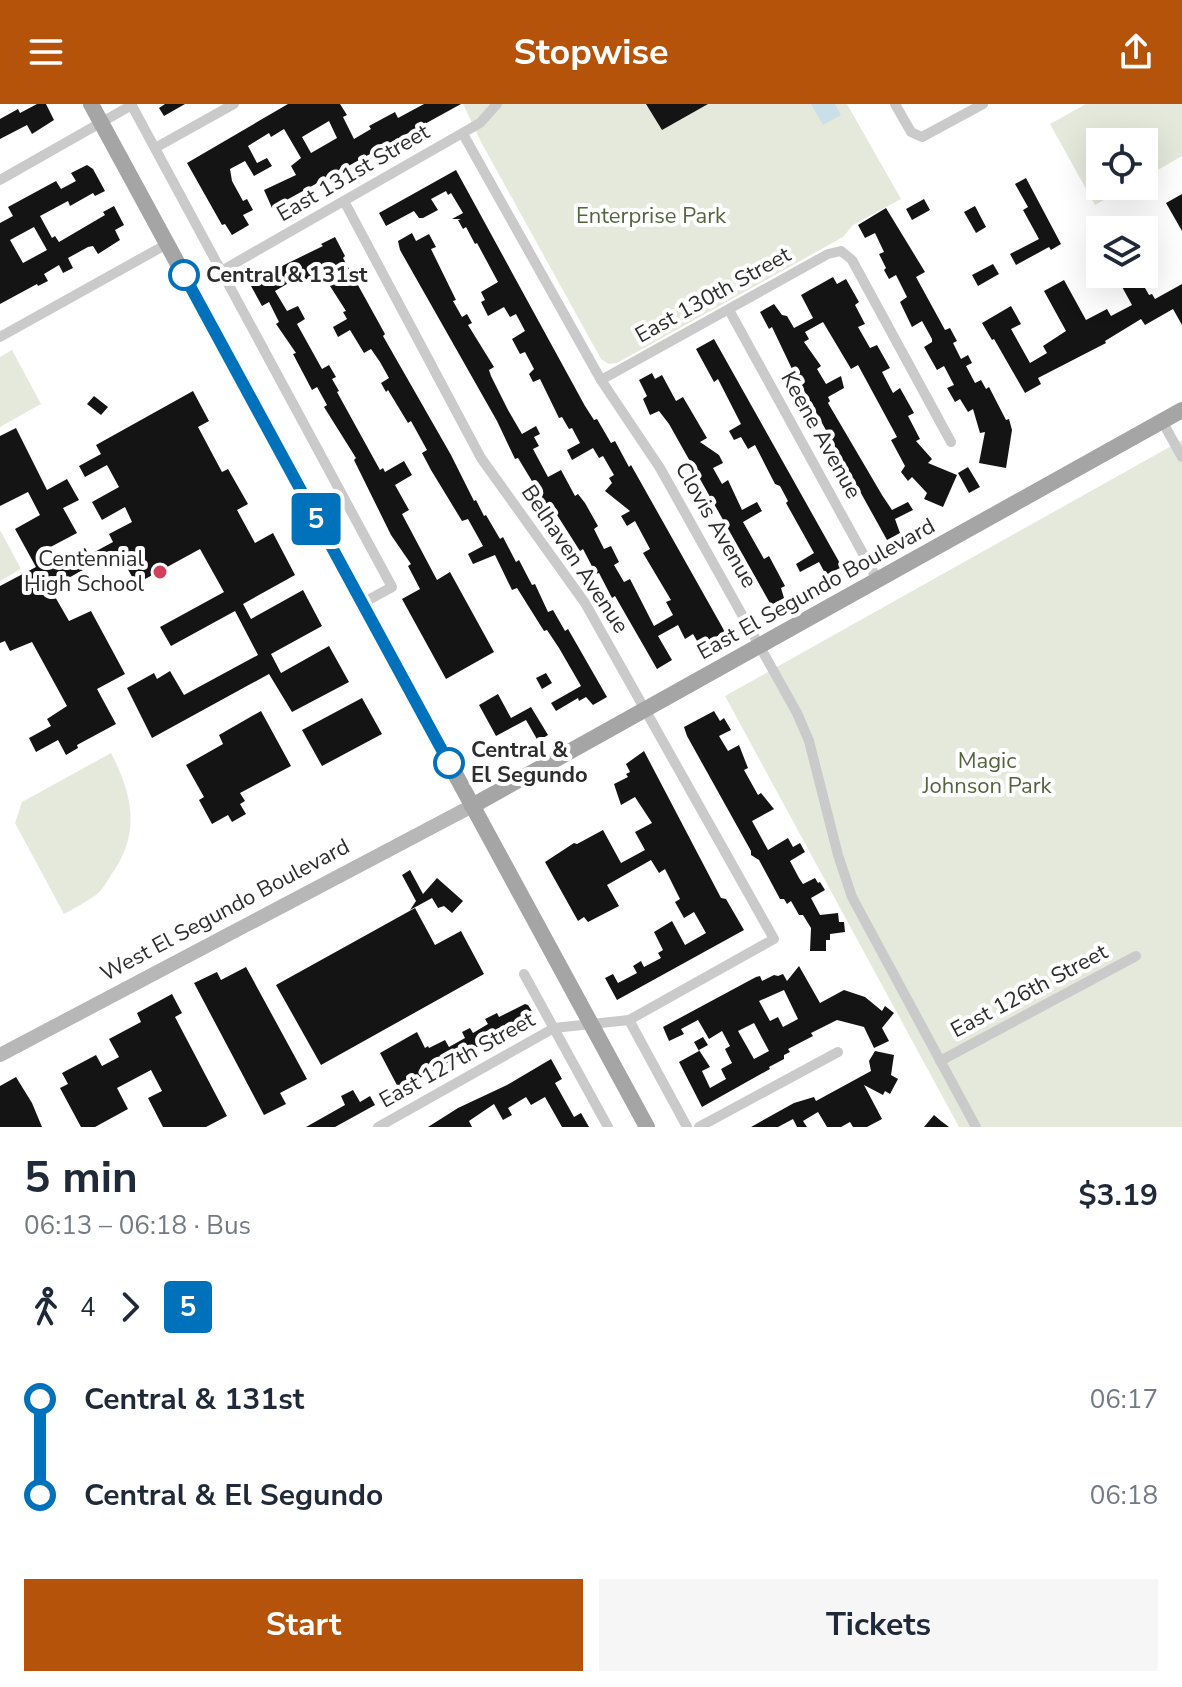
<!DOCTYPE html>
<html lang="en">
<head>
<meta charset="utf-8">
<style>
  :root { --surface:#fff; --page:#f6f6f7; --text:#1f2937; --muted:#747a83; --accent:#b45309 }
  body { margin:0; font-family:"Nunito Sans",sans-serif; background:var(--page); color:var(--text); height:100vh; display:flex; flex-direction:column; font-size:30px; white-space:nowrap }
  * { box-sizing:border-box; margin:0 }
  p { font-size:26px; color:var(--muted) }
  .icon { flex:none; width:44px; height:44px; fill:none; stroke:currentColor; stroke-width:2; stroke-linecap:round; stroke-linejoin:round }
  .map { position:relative; height:1023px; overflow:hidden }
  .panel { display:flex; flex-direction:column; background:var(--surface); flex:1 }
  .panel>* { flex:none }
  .badge { padding:0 16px; border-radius:6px; font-size:28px; line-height:52px }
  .controls { position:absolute; left:1086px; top:24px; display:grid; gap:16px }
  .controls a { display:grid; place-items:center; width:72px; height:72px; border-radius:0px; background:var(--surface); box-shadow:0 8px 32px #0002; font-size:40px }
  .map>.badge { position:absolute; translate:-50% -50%; box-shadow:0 0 0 4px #fff }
  .legs { display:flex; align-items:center; gap:12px; height:88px; padding:0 24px; font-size:26px }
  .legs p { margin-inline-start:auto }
  .head { display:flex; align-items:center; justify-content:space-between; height:136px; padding:0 24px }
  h1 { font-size:44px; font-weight:700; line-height:60px }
  .button { display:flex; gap:16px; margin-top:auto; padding:16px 24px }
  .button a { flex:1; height:92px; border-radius:0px; background:var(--accent); color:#fff; font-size:32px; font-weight:700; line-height:92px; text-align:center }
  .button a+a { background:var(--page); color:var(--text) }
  ul { padding:0 24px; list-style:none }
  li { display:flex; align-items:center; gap:28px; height:96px; font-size:30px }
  li i { display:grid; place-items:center; width:12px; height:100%; margin:0 10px; background:currentColor }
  li i::after { content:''; width:20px; height:20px; margin:-10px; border:6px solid; border-radius:50%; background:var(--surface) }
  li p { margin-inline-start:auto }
  li:first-child i { background:linear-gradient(#0000 50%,currentColor 0) }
  li:last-child i { background:linear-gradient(currentColor 50%,#0000 0) }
  header { display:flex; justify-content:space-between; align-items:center; height:104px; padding:0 24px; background:var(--accent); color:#fff; font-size:36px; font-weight:700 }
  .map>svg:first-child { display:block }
  .green { fill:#e4e9dc }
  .water { fill:#cadfe7 }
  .building { fill:#141414; fill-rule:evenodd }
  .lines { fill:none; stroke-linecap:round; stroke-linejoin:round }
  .minor { stroke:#cacaca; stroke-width:10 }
  .secondary { stroke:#b7b7b7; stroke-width:14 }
  .primary { stroke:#a5a5a5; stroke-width:16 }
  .line-1-casing { stroke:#fff; stroke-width:18 }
  .line-1 { stroke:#0072bc; stroke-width:12 }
  .stop-1-dot { fill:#fff; stroke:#0072bc; stroke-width:4 }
  .poi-dot { fill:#d1415e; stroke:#fff; stroke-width:3 }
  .labels { text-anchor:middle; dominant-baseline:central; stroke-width:8; stroke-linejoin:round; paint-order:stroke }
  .street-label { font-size:22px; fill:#2d2d2d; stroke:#fff }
  .park-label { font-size:22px; fill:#55633f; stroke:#fff }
  .stop-label { font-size:22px; font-weight:bold; fill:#2d2d2d; stroke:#fff; text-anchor:start }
  .poi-label { font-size:22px; fill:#2d2d2d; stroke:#fff; text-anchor:end }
</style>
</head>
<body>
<header><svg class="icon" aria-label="menu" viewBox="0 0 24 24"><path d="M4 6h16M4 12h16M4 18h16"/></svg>Stopwise<svg class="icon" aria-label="share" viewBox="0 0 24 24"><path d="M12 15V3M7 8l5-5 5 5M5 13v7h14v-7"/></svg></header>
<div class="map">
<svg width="1182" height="1023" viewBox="0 0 1182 1023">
  <rect width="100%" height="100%" fill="#fff"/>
  <g class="green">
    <path d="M463,0H847L901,95L853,121L843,133L617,259L609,260L601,255L481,38Z"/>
    <path d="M1086,0H1182V52L1144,74V38H1100V82H1129L1095,101L1050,20Z"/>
    <path d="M12,246L41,300L0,323V253Z"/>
    <path d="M1182,336V1023H959L725,592Z"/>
    <path d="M0,426L21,465L0,477Z"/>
    <path d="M111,649C133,692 141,729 111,771C107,778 102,786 96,791C86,798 75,804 64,810L15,719L22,698Z"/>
  </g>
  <path class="water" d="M811,0H835L841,11L823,21Z"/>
  <g class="building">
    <path d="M37,0H46L54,16L32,30L27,21L0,35V15L18,5L20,9Z"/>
    <path d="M165,0H185L164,12L159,4Z"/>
    <path d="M288,0H340L347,11L343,13L354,35L371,25L369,22L395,8L398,14L424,0H461L272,104L264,86L296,71L291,62L301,54L284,25L271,33L269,29L248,42L257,59L267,54L272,62L254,72L245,57L230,65L232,77L243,97L247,95L253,106L243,111L249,121L232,131L225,120L222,121L187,59ZM329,17L337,34L311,49L302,33Z"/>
    <path d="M646,0H708L662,26Z"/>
    <path d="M87,61L93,65L105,87L95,92L93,89L70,102L68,97L40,112L52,134L55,132L59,138L105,111L103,108L114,102L124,121L115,126L120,136L98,150L93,142L88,143L68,154L73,164L63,169L59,161L44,170L48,177L38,182L37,180L0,200V119L13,112L8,103L56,77L61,85L76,77L71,69ZM34,123L47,146L23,159L10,136Z"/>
    <path d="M456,66L585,302L594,316L597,315L611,339L615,337L629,363L631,361L725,528L700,542L693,530L685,535L678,521L658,532L672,556L657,565L615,492L612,494L599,469L596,470L583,445L580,447L550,400L547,402L518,354L515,355L497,317L400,146L398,137L412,129L416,137L429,130L436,143L431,145L456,196L453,197L462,213L467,210L472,219L468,221L494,263L489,266L491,272L508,306L522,330L536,322L540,330L534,333L539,342L533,345L548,373L561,366L575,392L578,390L585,399L598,422L594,425L604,445L611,442L619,458L614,461L624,478L630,475L654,522L673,511L666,498L671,496L643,449L650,445L635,417L627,422L621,412L630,407L605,387L612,379L609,374L614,371L603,352L599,354L593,344L572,356L567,346L580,339L572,324L569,325L562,313L559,314L540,275L533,278L529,270L534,265L525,248L520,250L512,235L525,227L516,210L510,213L504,203L488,212L481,198L485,196L481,188L498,178L477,139L475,140L466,123L463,125L458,116L461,115H452L463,109L451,89L448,91L446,87L431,95L438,106L423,114H419L414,107L386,122L379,109Z"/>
    <path d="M1026,74L1061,140L1051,146L1049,143L1016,161L1010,150L1039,135L1023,106L1028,103L1015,80Z"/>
    <path d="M1182,90V127L1166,99Z"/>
    <path d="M924,95L930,106L912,116L906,105Z"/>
    <path d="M975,102L986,123L976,129L964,108Z"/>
    <path d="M886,104L925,168L916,173L945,226L950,224L957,237L953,239L961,255L968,251L972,259L966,262L975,279L981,276L986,285L989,283L1006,316L1009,315L1012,326L1006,364L979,359L985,328L980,329L973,305L968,308L960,295L955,298L947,284L954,281L944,262L937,266L924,243L932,238V235L922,217L912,223L900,198L907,193L896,171L889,175L884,166L886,164L879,150L884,148L875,129L865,134L858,121Z"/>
    <path d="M335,133L345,152L343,154L385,230L383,232L451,351L474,397L476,396L484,412L486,411L500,435L503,433L516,458L519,456L532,481L535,480L548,508L553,506L565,527L568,525L607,593L593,601L586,593L579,597L578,594L556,607L551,599L581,582L559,544L547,526L544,527L517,484L512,486L495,451L473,460L468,450L483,442L468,415L462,417L431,366L422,349L427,346L411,317L408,319L388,286L386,288L381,279L389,274L380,258L371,245L364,249L350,226L338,233L333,223L347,215L343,208L346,207L321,168L305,176L302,171L275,187L287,207L298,202L305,215L297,220L322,265L329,261L336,273L332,275L339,287L337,288L380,366L383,364L385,368L404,357L412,371L395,381L409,406L402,410L437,476L450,468L494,548L446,575L402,495L420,485L408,462L411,460L391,431L354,356L356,354L324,303L327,301L317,283L312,286L293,250L296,249L276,220L279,218L269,198L262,202L251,182L284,161L323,142L321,140Z"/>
    <path d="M993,160L999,170L978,182L972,171Z"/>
    <path d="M1115,170H1137L1149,191L1152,190L1155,195L1182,180V221L1173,205L1145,221L1141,215L1105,237L1106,239L1038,274L1041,280L1025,289L994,235L992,236L982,219L1011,202L1021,220L1011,225L1030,259L1047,249L1043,242L1066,227L1044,187L1064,176L1086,216L1107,205L1111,212L1132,201Z"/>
    <path d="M833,173L837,180L846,175L859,198L855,201L865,220L858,223L870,244L877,241L890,264L882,268L893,289L900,284L914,309L908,312L920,335L916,337L932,355L928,359L957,371L943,403L924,395L927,389L912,373L908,377L901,368L905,362L891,336L897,333L858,261L851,265L823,218L805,228L809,235L804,238L821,262L817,265L826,280L841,272L844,284L828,293L830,297L828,299L882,391L892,406L908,398L913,406L895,415L900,429L887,436L792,265L772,223L769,225L760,208L774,200L782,211L787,212L794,224L813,214L801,191Z"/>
    <path d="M714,235L842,463L826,471L819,458L800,468L796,460L814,449L786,399L788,397L780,382L775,380L755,341L748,345L741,333L734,336L729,327L741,320L718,275L714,278L696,245Z"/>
    <path d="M652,269L655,275L662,271L676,297L683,293L707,334L700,338L719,351L723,359L713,364L722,380L728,376L742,406L757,398L762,407L743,418L764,455L769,452L785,482L781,484L784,494L771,501L669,320L659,307L650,311L643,295L647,292L639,276Z"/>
    <path d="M193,287L209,317L198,323L222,368L228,365L248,400L237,406L255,439L273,429L295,471L243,500L251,515L303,486L322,522L271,550L281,569L329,542L349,578L292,608L269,570L152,634L127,584L154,569L157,575L170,567L184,591L258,551L235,507L171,542L160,523L224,488L200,445L136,480L118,447L50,484L69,517L91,507L125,570L97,585L116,620L77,641L78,644L66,651L58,636L36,648L29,634L51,622L47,615L67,602L32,538L10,547L5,537L0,539V482L36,463L15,425L40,411L28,388L0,402V332L16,324L47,386L67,375L79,396L63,404L77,429L41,448L49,463L85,444L89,451L113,438L109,430L132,418L125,403L102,416L92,398L119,383L107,361L85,373L79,362L101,350L96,341Z"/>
    <path d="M94,292L108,303L101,311L87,300Z"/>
    <path d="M968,363L980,383L969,389L958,369Z"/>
    <path d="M546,569L552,579L542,585L536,574Z"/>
    <path d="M498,590L511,614L531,603L548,631L538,637L526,616L496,632L479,601Z"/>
    <path d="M362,594L382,630L322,662L302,626Z"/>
    <path d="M261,607L291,662L240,689L245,697L240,700L246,710L232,718L228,711L212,720L199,696L204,693L186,661L223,640L219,631Z"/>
    <path d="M714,607L720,617L724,614L731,626L719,632L728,647L739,641L748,664L744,666L758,691L761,689L774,705L752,717L768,746L788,734L793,743L800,739L805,748L790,757L799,774L803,780L815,774L818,779L820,778L825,786L811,794L820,811L838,809L839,818H844L845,828L830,830V836H826V847H810L811,824L803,811H799L791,797L787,800L784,795H780L759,756L751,751V747L687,632L684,623Z"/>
    <path d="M644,647L721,794L726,795L744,826L617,896L605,874L613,870L618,879L637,869L633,862L641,857L644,863L661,854L658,849L663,846L654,828L672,817L685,841L706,829L694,808L684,814L675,798L680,795L665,765L659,769L651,756L607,781L619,802L588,818L584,813L578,817L545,758L574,739L577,740L603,726L621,759L645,746L635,728L652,719L635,693L621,701L614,680L628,673L626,670L630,668L626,660Z"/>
    <path d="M410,766L423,790L437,774L463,797L452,809L444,802L438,804L432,794L410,806L416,797L402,771Z"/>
    <path d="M415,804L435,841L461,827L484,870L321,961L276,881Z"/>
    <path d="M799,862L820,899L844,886L865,893L882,907L885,902L894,909L882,924L889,937L874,944L864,923L837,916L811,929L813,932L788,945L790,948L784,951V955L769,963L770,965L702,1003L679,958L699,947L694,938L703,933L708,941L699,946L710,963L702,967L710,984L726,975L721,965L732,959L725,945L730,942L722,927L709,935L698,916L681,925L684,930L669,937L663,923L756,873L760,872L762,877L774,871L778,872L783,870L787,877ZM784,886L798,915L783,923L778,913L770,917L759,897ZM754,919L769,947L754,955L738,927Z"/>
    <path d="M246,863L307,975L280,989L286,1000L264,1011L194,879L217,868L221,876Z"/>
    <path d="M172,890L182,909L175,913L227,1012L206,1023H163L148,994L162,987L151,966L117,984L128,1005L95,1023H81L60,984L68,980L62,969L96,951L102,962L119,953L109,935L141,918L137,909Z"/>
    <path d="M525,900L528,901L535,912L399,985L380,949L417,928L425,944L428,942L429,944L445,936L449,943L465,934L462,928L470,924L473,929L488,920L485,915L497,909L499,913Z"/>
    <path d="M875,947L894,951L891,971L898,975L890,990L885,987L883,991L864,981L882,1015L867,1023H853L850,1018L841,1023H827L818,1008L803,1017L807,1023H797L793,1015L778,1023H751L794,999L814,993L816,997L871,967L869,957Z"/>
    <path d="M551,955L562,975L555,979L574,1013L581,1009L589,1023H562L545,993L531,1001L526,993L508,1004L512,1011L503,1016L494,1000L469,1017L472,1023H428L458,1004L507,981Z"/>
    <path d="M16,973L32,999L42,1023H0V982Z"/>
    <path d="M353,986L360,998L370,992L375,1001L335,1023H306L345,1001L341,992Z"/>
    <path d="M934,1011L941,1017L949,1023H924Z"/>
  </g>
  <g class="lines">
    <g class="minor">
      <path d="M131,0L392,483L361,500"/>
      <path d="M895,0L911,28L922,33L983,0"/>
      <path d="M463,30L601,276L660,364L797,609L809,637L838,751L852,793L976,1023"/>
      <path d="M155,44L234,0"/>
      <path d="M0,76L132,1"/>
      <path d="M344,97L481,354L585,499L774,835L629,916L554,924L378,1023"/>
      <path d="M223,166L480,19L497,0"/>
      <path d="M729,206L877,475"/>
      <path d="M0,233L167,140"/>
      <path d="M601,276L828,150L841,147L852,156L951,338"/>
      <path d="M1162,317L1182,353"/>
      <path d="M524,870L608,1023"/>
      <path d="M629,916L687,1023"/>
      <path d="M940,957L1136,852"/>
      <path d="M699,1023L838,948"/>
    </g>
    <path class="secondary" d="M0,951L472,702"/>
    <g class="primary">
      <path d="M91,0L647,1023"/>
      <path d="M472,702L1182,306"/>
    </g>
  </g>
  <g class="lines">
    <defs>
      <path id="line-1" d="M184,171L449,659"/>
    </defs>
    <use href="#line-1" class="line-1-casing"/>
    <use href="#line-1" class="line-1"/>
  </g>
  <g class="stop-1-dot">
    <circle cx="184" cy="171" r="14"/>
    <circle cx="449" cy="659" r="14"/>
  </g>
  <circle class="poi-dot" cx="160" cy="468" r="8"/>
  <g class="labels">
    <g class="street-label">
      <text transform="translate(353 69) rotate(-30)">East 131st Street</text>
      <text transform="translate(713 191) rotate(-29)">East 130th Street</text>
      <text transform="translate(821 331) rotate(61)">Keene Avenue</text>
      <text transform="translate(716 421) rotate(60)">Clovis Avenue</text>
      <text transform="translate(575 455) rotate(56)">Belhaven Avenue</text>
      <text transform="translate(816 485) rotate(-29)">East El Segundo Boulevard</text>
      <text transform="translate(225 806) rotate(-28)">West El Segundo Boulevard</text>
      <text transform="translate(1029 887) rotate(-28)">East 126th Street</text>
      <text transform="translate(457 956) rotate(-29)">East 127th Street</text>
    </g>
    <g class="park-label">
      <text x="651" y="112">Enterprise Park</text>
      <text x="987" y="657">Magic<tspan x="987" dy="25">Johnson Park</tspan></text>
    </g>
    <g class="stop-label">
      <text x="206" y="171">Central &amp; 131st</text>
      <text x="471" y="646">Central &amp;<tspan x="471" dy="25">El Segundo</tspan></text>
    </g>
    <g class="poi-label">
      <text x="144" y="455">Centennial<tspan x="144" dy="25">High School</tspan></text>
    </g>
  </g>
</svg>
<div class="controls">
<a><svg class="icon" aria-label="locate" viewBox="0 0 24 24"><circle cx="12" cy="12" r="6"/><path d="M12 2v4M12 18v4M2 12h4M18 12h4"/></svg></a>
<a><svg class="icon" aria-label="layers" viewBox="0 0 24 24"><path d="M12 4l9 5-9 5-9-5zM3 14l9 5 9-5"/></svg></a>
</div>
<b class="badge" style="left:316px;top:415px;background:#0072bc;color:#fff">5</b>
</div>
<section class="panel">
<div class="head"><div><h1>5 min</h1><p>06:13 – 06:18 · Bus</p></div><b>$3.19</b></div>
<div class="legs"><svg class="icon" aria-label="walk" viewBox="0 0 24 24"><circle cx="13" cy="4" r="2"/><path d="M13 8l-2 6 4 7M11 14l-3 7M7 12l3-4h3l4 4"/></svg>4<svg class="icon" aria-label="forward" viewBox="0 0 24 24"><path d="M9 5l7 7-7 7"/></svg><b class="badge" style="background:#0072bc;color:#fff">5</b></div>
<ul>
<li><i style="color:#0072bc"></i><b>Central &amp; 131st</b><p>06:17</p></li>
<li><i style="color:#0072bc"></i><b>Central &amp; El Segundo</b><p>06:18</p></li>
</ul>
<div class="button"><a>Start</a><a>Tickets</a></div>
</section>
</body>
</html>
